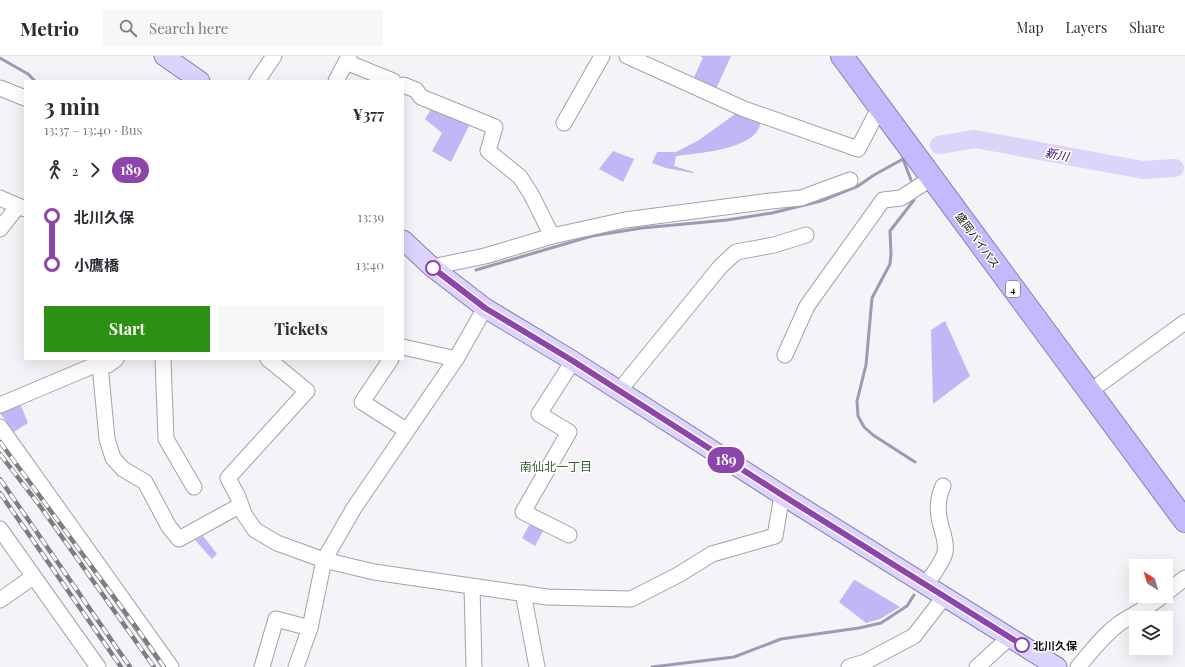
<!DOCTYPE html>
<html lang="en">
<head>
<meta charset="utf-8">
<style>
  :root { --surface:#fff; --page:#f7f7f7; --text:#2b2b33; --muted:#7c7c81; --line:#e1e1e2; --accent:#2b9112 }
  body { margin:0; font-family:"Playfair Display","Noto Sans JP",serif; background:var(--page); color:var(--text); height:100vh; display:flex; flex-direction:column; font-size:15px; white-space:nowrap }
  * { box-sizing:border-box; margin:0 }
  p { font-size:13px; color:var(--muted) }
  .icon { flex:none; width:22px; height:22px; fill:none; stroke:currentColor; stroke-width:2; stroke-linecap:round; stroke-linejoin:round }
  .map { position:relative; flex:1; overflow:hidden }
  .drawer { position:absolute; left:24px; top:24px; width:380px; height:280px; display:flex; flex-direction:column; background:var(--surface); border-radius:0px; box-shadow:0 4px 16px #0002 }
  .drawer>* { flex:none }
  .badge { padding:0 8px; border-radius:13px; font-size:14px; line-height:26px }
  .needle { width:26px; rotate:322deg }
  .controls { position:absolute; left:1129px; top:503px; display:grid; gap:8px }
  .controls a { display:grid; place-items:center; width:44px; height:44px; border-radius:0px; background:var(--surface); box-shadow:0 4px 16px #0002; font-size:20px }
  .map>.badge { position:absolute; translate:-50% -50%; box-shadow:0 0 0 2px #fff }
  .legs { display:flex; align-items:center; gap:6px; height:44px; padding:0 20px; font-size:13px }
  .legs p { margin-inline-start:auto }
  .head { display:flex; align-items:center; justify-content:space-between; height:68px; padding:0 20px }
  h1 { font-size:22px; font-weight:700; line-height:30px }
  .primary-button { display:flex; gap:8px; margin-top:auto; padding:8px 20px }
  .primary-button a { flex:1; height:46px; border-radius:0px; background:var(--accent); color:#fff; font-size:16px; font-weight:700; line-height:46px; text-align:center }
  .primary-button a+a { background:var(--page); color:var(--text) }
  ul { padding:0 20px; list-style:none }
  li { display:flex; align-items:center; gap:14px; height:48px; font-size:15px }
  li i { display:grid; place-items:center; width:6px; height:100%; margin:0 5px; background:currentColor }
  li i::after { content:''; width:10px; height:10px; margin:-5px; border:3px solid; border-radius:50%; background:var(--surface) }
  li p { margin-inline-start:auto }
  li:first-child i { background:linear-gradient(#0000 50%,currentColor 0) }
  li:last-child i { background:linear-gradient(currentColor 50%,#0000 0) }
  header { display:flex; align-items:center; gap:24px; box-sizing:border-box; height:56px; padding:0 20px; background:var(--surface); border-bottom:1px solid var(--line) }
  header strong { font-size:19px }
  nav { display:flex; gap:22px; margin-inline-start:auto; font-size:14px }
  .search { width:280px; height:36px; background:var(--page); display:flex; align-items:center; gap:10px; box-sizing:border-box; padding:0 14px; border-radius:0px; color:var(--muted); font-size:15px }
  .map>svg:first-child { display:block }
  .green { fill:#c2b7f6 }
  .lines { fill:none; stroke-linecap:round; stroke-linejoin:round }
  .stream { stroke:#9e9ab4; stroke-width:3 }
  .river { stroke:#dad5f9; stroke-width:18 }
  .minor-casing { stroke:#a3a3a7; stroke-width:17 }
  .major-casing { stroke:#867eab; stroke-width:21 }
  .highway-casing { stroke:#867eab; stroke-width:24 }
  .minor { stroke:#fff; stroke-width:15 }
  .major { stroke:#dcd4fe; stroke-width:19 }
  .highway { stroke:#c5b8fe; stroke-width:22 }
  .rail-casing { stroke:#7e7e81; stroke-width:4.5 }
  .rail { stroke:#fff; stroke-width:3; stroke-dasharray:9; stroke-linecap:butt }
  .line-1-casing { stroke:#fff; stroke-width:9 }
  .line-1 { stroke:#8e44ad; stroke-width:6 }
  .stop-1-dot { fill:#fff; stroke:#8e44ad; stroke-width:2 }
  .labels { text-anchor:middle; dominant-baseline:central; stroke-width:3; stroke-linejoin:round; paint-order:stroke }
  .shield { fill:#fff; stroke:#585859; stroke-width:1 }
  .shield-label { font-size:10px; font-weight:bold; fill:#111112 }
  .street-label { font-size:11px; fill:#111112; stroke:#fff }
  .stop-label { font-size:11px; font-weight:bold; fill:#111112; stroke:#fff; text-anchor:start }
  .water-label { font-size:12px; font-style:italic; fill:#350a71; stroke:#fff }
  .neighbourhood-label { font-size:12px; fill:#305f27; stroke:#fff }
</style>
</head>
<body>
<header>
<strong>Metrio</strong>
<div class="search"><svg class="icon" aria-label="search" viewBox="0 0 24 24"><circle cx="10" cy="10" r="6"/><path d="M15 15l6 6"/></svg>Search here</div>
<nav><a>Map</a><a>Layers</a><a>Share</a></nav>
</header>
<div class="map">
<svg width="1185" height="611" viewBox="0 0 1185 611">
  <rect width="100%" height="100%" fill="#f4f3f8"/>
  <g class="green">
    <path d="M700,0H731L715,35L692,25L703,2Z"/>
    <path d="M433,50L471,66L451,106L432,95L442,77L425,63Z"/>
    <path d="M738,56L761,65C760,67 760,71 758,74C746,94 698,97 676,100L674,110L694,116L693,117L666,112L652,107L657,96H676L699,84Z"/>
    <path d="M613,95L634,103L623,126L599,113Z"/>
    <path d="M945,265L970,320L933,348L931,274Z"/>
    <path d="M20,347L28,367L14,376L0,357Z"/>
    <path d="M531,466L544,473L535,490L522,482Z"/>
    <path d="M203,480L217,498L212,503L195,484Z"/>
    <path d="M854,524H855L900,551L880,563L866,567L839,546Z"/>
  </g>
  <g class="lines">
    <g class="stream">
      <path d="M0,2L28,18L35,25"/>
      <path d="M914,144L890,175L891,198L890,208L872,242L866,309L857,345L858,360L864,371L873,379L915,406"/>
      <path d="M476,214L592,180L642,172L727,164L772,157L821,145L858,130L874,119L903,103L911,124"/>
      <path d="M652,611L734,601L781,583L859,572L881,567L907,550L914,539"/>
    </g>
    <path class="river" d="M939,89L975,83L1143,114L1175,112"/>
    <defs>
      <g id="minor">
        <path d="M627,0L744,53L858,93L876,58L882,54"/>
        <path d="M346,6L393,25"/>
        <path d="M257,25L274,0"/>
        <path d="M336,25L349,0"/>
        <path d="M403,29L416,34L421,41L495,71L488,95L520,121L531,138L552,180"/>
        <path d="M0,32L25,42"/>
        <path d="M564,67L602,0"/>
        <path d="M0,142L25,153"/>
        <path d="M0,173L18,150"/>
        <path d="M432,211L485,200L552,180L625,164L771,145L801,142L850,124"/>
        <path d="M403,291L456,303"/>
        <path d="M785,299L807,250L883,144L901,142L932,122"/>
        <path d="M163,303L166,383L194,431"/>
        <path d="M268,303L307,335L228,422L238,441L244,458L255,474L277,487L324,504L374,516L547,541L631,543L678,519L712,498L775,480L782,439"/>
        <path d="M391,303L362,346L406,374"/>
        <path d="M100,309L107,383L113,402L123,413L145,426L169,471L179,483L241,449"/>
        <path d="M1100,328L1185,266"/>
        <path d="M619,335L720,211L736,196L774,189L806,179"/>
        <path d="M0,349L95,309H108L116,303"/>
        <path d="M0,371L171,611"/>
        <path d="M0,473L98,611"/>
        <path d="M569,479L523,456L569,376L539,358L573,305"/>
        <path d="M926,528C932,520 943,506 945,496C947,485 942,476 940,466C937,454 938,441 943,430"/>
        <path d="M472,531L474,610"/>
        <path d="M523,537L537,611"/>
        <path d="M1166,537L1185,522"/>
        <path d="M0,544L33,521"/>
        <path d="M262,611L276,563L310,572"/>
        <path d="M296,611L310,572L324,504L354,452L456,303L485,252"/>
        <path d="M849,611L865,606L914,580L945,540"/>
        <path d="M977,611L1010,581"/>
        <path d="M1078,611C1091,596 1103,579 1120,567C1134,558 1149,551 1162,540"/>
      </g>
      <g id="major">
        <path d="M164,0L200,25"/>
        <path d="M403,184L432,211L485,252L573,305L782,439L1057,611"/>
      </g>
      <path id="highway" d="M842,0L1185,465"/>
    </defs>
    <use href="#minor" class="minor-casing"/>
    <use href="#major" class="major-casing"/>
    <use href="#highway" class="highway-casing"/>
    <use href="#minor" class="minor"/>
    <use href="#major" class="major"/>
    <use href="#highway" class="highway"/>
    <defs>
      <g id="rail">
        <path d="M0,386L136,571L164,611"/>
        <path d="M0,398L40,450L154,611"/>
        <path d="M0,423L130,611"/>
        <path d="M0,437L121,611"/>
      </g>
    </defs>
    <use href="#rail" class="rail-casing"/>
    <use href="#rail" class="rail"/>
  </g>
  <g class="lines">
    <defs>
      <path id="line-1" d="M433,212L485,252L573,305L782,439L1022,589"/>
    </defs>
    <use href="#line-1" class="line-1-casing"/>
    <use href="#line-1" class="line-1"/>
  </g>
  <g class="stop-1-dot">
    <circle cx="433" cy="212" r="7"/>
    <circle cx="1022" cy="589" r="7"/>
  </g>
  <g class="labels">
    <rect class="shield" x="1006" y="225" width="14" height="16" rx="3"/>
    <g class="shield-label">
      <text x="1013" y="233">4</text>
    </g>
    <g class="street-label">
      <text transform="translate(978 184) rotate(54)">盛岡バイパス</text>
    </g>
    <g class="stop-label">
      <text x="1033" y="589">北川久保</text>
    </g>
    <g class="water-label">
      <text transform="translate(1057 98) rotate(11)">新川</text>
    </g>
    <g class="neighbourhood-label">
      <text x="556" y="410">南仙北一丁目</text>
    </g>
  </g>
</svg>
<div class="controls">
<a><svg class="needle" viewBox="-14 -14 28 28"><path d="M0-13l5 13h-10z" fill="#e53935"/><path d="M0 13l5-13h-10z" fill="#7c7c81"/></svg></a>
<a><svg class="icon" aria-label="layers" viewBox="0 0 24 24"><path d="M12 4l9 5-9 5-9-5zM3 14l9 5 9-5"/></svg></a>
</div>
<b class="badge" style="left:726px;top:404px;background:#8e44ad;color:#fff">189</b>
<section class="drawer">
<div class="head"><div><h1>3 min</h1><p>13:37 – 13:40 · Bus</p></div><b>¥377</b></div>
<div class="legs"><svg class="icon" aria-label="walk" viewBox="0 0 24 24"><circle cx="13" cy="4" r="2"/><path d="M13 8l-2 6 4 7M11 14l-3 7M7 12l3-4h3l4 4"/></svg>2<svg class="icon" aria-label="forward" viewBox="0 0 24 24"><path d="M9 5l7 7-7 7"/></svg><b class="badge" style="background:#8e44ad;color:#fff">189</b></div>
<ul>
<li><i style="color:#8e44ad"></i><b>北川久保</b><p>13:39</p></li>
<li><i style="color:#8e44ad"></i><b>小鷹橋</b><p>13:40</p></li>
</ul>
<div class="primary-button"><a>Start</a><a>Tickets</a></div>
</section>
</div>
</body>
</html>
